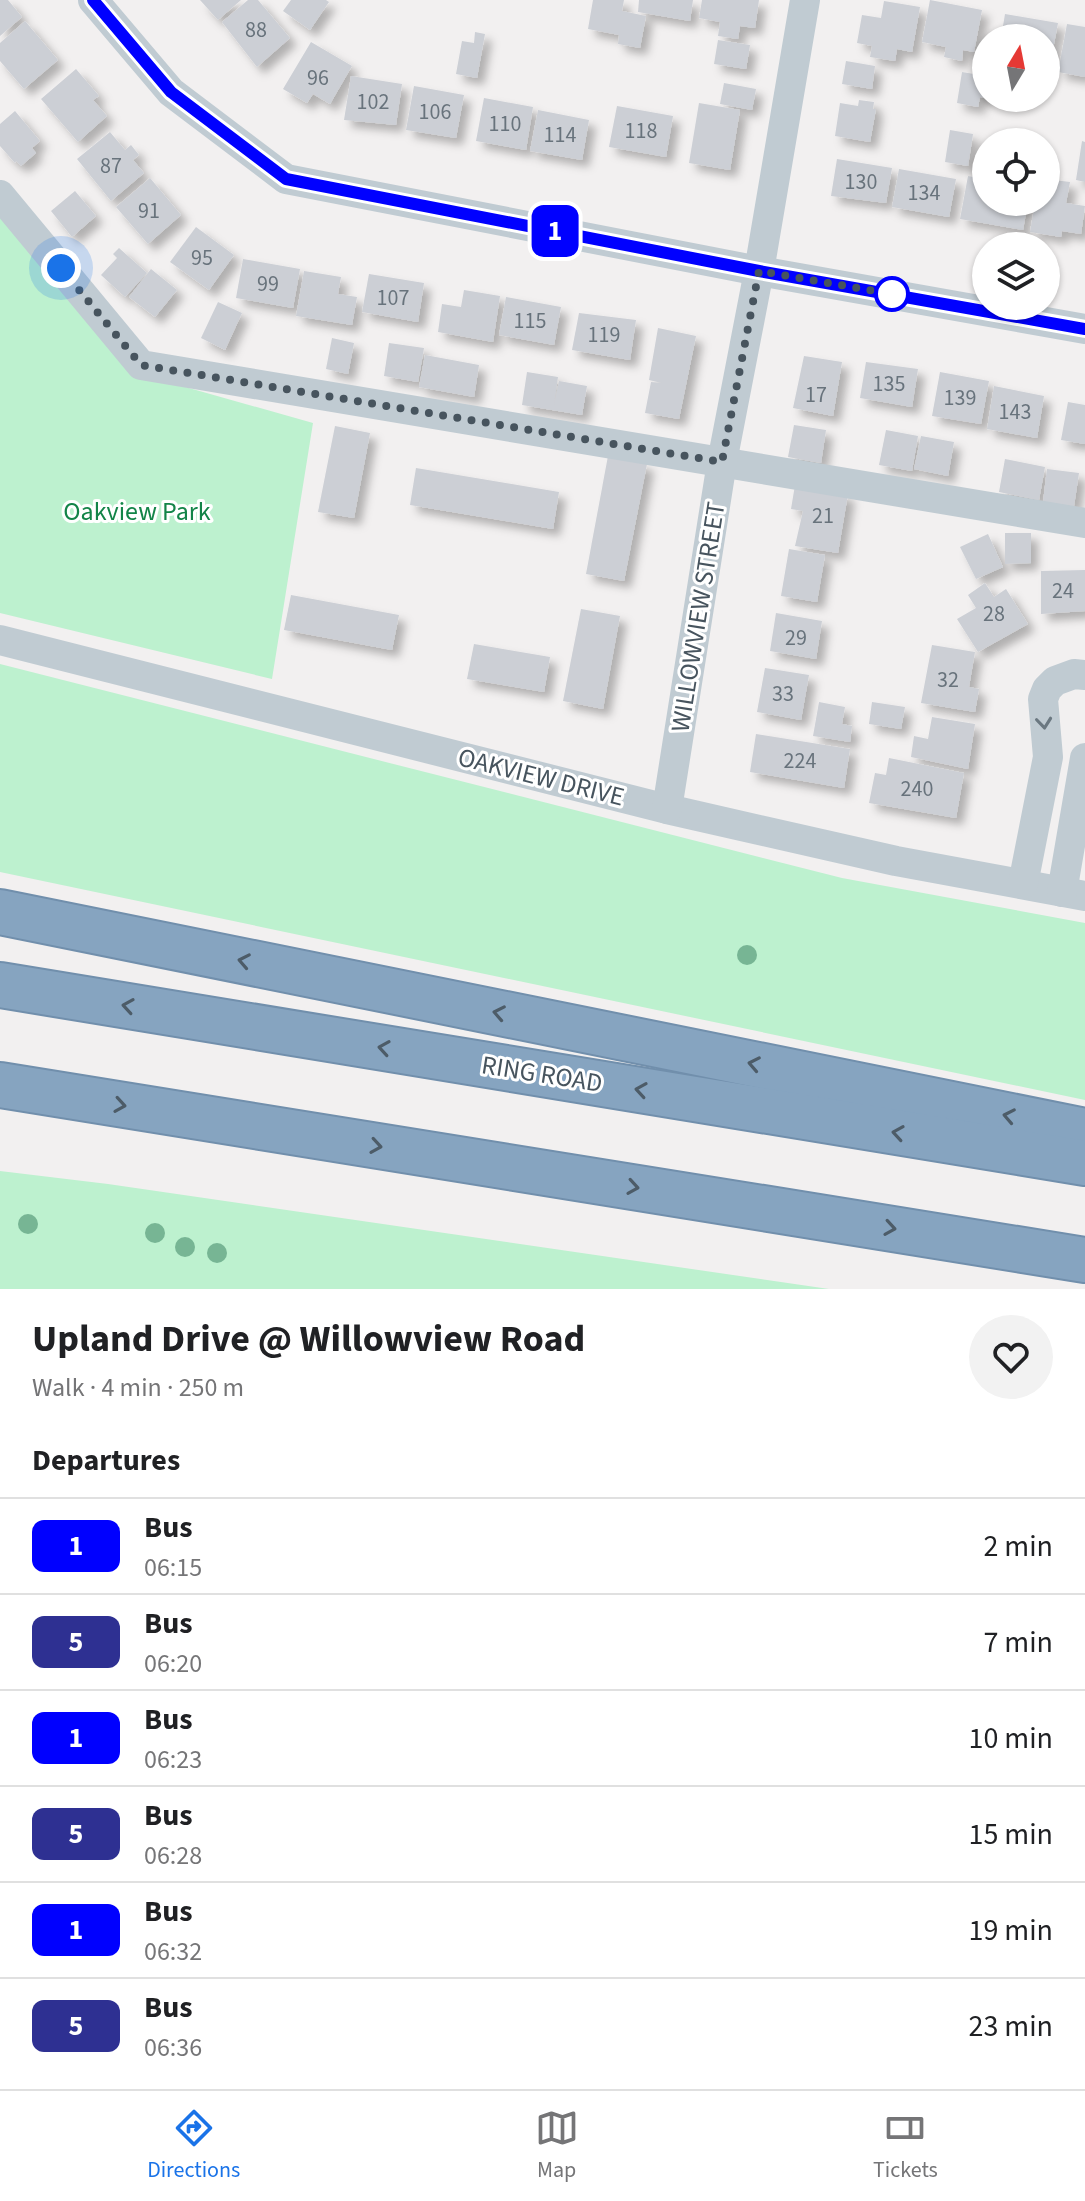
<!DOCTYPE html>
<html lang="en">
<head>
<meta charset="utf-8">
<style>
  :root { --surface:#fff; --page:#f2f2f2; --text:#202124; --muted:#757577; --line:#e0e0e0; --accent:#1a73e8 }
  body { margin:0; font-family:"Source Sans 3",sans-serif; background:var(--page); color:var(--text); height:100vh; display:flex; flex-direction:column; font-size:30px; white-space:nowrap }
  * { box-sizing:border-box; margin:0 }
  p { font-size:26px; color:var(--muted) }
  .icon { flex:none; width:44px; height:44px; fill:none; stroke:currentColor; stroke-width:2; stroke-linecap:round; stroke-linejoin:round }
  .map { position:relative; height:1289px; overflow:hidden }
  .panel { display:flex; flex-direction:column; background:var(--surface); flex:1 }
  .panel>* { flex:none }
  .badge { padding:0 16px; border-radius:12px; font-size:28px; line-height:52px }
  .needle { width:52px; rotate:10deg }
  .fabs { position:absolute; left:972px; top:24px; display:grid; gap:16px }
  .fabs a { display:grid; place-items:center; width:88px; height:88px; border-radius:50%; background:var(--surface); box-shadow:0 2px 6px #0004; font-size:40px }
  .you { position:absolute; width:40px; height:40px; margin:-20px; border:6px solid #fff; border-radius:50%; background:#1a73e8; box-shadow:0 0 0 12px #1a73e833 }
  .map>.badge { position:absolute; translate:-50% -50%; box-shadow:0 0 0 4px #fff }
  h2 { padding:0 32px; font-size:30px; line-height:72px }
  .round { display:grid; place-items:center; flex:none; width:84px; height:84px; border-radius:42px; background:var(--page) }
  .head { display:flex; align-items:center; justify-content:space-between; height:136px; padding:0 32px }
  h1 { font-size:38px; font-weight:700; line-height:60px }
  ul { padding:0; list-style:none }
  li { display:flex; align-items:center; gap:24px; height:96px; padding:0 32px; border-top:2px solid var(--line) }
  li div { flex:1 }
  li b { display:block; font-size:30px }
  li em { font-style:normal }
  li .badge { min-width:88px; font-weight:700; text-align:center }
  .dock { display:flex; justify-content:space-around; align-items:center; height:112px; border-top:2px solid var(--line); background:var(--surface); font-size:22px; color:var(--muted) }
  .dock a { display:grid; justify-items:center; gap:4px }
  .dock .selected { color:var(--accent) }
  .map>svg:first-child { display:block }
  .green { fill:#bdf1cf }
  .building { fill:#cccfd5; filter:url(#shadow) }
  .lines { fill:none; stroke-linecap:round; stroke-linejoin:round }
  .highway-casing { stroke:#718fac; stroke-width:48 }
  .minor { stroke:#c0cbd2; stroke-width:30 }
  .highway { stroke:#86a4c0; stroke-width:44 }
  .tree { fill:#77b594 }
  .oneway { stroke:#6b7881 }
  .oneway2 { stroke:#4d5c68 }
  .line-casing { stroke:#fff; stroke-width:18 }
  .line { stroke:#00f; stroke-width:12 }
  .walk { stroke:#47545e; stroke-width:8; stroke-dasharray:0 14.4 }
  .stop-dot { fill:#fff; stroke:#00f; stroke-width:4 }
  .labels { text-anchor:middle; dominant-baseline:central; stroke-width:6; stroke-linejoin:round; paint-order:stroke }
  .number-label { font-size:22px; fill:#68737c }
  .park-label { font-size:26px; fill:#138448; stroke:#fff }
  .street-label { font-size:26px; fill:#47545e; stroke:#fff }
</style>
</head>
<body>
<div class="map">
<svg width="1085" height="1289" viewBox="0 0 1085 1289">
  <defs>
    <filter id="shadow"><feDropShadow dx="7" dy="7" stdDeviation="4" flood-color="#0004"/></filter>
  </defs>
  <rect width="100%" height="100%" fill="#f2f0f0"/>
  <g class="green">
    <path d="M0,216L143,375L313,423L272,679L0,613Z"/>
    <path d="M0,664L842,878L1085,923V1100L0,872Z"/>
    <path d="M0,1171L108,1184L829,1289H0Z"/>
  </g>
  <g class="building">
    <path d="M0,0H8L22,17L0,36Z"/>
    <path d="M200,0H241L218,20Z"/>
    <path d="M248,0H258L290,38L257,67L222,22Z"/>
    <path d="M291,0H326L329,2L310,30L283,11Z"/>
    <path d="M593,0H624L622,11L646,16L640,48L618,44L619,35L588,29Z"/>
    <path d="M639,0H693L690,21L638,12Z"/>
    <path d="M702,0H759L755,28L740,26L738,39L718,36L720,22L699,18Z"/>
    <path d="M930,0L982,10L974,52L963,50L962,61L944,57L946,47L922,42Z"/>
    <path d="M884,1L920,7L912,52L897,49L895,61L870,57L872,46L857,43L862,15L881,18Z"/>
    <path d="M1005,14L1058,23L1050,65L1046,64V38H1001Z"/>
    <path d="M25,21L58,60L24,89L0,61V43Z"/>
    <path d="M1067,24L1085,27V77L1058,72Z"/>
    <path d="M475,32L485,34L477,78L456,74L462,41L474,43Z"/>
    <path d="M718,40L750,45L746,69L714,64Z"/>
    <path d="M311,42L352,66L330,104L313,94L307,103L283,89Z"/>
    <path d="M846,61L875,66L872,89L842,84Z"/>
    <path d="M76,69L99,96L93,100L107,116L78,142L41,99Z"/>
    <path d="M962,72L986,76V98L980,97L978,107L957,103Z"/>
    <path d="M351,76L402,84L396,125L344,120Z"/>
    <path d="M724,83L756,89L752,110L720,104Z"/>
    <path d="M414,86L464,95L456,138L406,130Z"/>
    <path d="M484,98L533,107L526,150L476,141Z"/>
    <path d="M859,100L874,102L873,109H876L870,142L835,136L840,103L858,106Z"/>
    <path d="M699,103L740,110L730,170L689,163Z"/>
    <path d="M617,106L673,116L666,157L609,147Z"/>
    <path d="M538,110L589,120L582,160L530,151Z"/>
    <path d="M15,111L40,141L32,148L36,153L21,166L16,161L15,163L0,146V124Z"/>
    <path d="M950,130L973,134L968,166L945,162Z"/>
    <path d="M110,132L125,150L131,145L139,155L133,160L144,173L111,201L77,159Z"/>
    <path d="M1082,141L1085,142V182L1076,180Z"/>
    <path d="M837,159L892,168L886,203L831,196Z"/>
    <path d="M899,169L956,179L949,217L892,207Z"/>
    <path d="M968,176L986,179V202H1028L1023,230L960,219Z"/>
    <path d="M150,178L181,215L148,244L116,207Z"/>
    <path d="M1046,179L1070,182L1066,203L1085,206L1081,234L1062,231L1061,237L1030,232L1035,202H1046Z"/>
    <path d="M75,191L96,216L72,237L51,211Z"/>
    <path d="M196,227L234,255L209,290L170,262Z"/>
    <path d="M119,248L147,273L125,297L101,275L117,258L113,254Z"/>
    <path d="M243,259L300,269L293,308L236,298Z"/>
    <path d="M151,269L177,290L155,317L129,297Z"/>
    <path d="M304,271L341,277L338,294L357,297L352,325L296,316Z"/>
    <path d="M369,274L424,283L418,322L362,312Z"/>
    <path d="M464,290L500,296L493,342L438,332L442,304L461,307Z"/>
    <path d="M506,297L561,307L554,345L499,335Z"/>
    <path d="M218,302L242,313L225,350L201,338Z"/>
    <path d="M579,313L636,320L630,360L572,350Z"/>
    <path d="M658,328L696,336L679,419L645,413L651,382L662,383L649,380Z"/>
    <path d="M332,338L354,343L348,374L326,369Z"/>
    <path d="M389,343L424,348L418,382L384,376Z"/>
    <path d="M425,355L479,365L474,397L419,387Z"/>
    <path d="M804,356L842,362L833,416L793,408Z"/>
    <path d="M866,362L918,369L912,407L860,398Z"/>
    <path d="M527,372L558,377L554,405L559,381L587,386L582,415L522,405Z"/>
    <path d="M940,372L989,381L981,424L932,416Z"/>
    <path d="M994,386L1044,396L1037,438L987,429Z"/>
    <path d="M1068,402L1085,405V444L1061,440Z"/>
    <path d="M794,425L826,430L821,463L788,457Z"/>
    <path d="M335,426L370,433L354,518L318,512Z"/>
    <path d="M886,430L918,436L912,471L879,465Z"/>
    <path d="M921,436L954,442L948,476L914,469Z"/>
    <path d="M608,456L647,464L624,581L586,574Z"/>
    <path d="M1005,459L1045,467L1039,500L999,492Z"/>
    <path d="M416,468L559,492L553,529L410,505Z"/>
    <path d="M1047,469L1079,473L1074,506L1043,502Z"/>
    <path d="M795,485L848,494L838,553L795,546L803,511L791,509Z"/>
    <path d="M1005,533H1031V563L1005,564Z"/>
    <path d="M988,534L1003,567L976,579L960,547Z"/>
    <path d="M789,549L825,555L817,602L781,596Z"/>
    <path d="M1085,570V611L1041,614V571Z"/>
    <path d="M985,583L994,597L1006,589L1028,624L978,652L957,619L976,608L968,595Z"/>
    <path d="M291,595L399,615L392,650L284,630Z"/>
    <path d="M581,609L620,616L603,709L563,701Z"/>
    <path d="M776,613L822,621L816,659L770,651Z"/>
    <path d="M474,644L550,657L544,692L467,679Z"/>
    <path d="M932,645L975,652L969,687L979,689L975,712L921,703Z"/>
    <path d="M765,668L809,675L801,720L757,712Z"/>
    <path d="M819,702L845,707L842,724L852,726L850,742L813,736Z"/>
    <path d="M872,702L905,707L901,729L869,724Z"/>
    <path d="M932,717L975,724L968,769L911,757L914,736L928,739Z"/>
    <path d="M756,734L850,749L844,788L750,772Z"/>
    <path d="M889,758L964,773L956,818L869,803L875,773L886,775Z"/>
  </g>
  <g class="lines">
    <defs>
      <g id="highway">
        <path d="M0,912L1085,1131"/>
        <path d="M0,985L1085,1163"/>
        <path d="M0,1085L1085,1260"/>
      </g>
    </defs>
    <use href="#highway" class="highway-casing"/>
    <g class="minor">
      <path d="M93,0L171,92L286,179L759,271L1085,329"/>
      <path d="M0,195L141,365L1085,523"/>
      <path d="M0,640L667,809L896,861L1085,896"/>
      <path d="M667,809L722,462L759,271L805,0"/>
      <path d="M1023,884L1048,757L1043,699L1047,689L1055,681L1074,674L1085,675"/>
      <path d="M1062,892L1085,758"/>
    </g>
    <use href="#highway" class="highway"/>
  </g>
  <g class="tree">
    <circle cx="747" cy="955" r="10"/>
    <circle cx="28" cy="1224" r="10"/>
    <circle cx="155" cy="1233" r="10"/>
    <circle cx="185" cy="1247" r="10"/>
    <circle cx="217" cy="1253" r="10"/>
  </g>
  <defs><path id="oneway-chevron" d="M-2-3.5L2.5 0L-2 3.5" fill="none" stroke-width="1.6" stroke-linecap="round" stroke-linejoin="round" transform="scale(2)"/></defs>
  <use class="oneway" href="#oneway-chevron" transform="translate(1044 723) rotate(84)"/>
  <g class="oneway2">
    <use href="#oneway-chevron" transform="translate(244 961) rotate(-169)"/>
    <use href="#oneway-chevron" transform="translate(128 1006) rotate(-171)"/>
    <use href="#oneway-chevron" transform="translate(499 1013) rotate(-169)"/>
    <use href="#oneway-chevron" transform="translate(384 1048) rotate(-171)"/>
    <use href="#oneway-chevron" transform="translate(754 1064) rotate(-169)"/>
    <use href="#oneway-chevron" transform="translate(641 1090) rotate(-171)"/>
    <use href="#oneway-chevron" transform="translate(120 1105) rotate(9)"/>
    <use href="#oneway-chevron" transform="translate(1009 1116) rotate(-169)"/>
    <use href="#oneway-chevron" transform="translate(898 1133) rotate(-171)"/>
    <use href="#oneway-chevron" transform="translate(376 1146) rotate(9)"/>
    <use href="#oneway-chevron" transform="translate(633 1187) rotate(9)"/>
    <use href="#oneway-chevron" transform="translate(890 1228) rotate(9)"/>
  </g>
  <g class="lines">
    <defs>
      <path id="line" d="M93,0L171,92L286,179L759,271L1085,329"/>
    </defs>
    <use href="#line" class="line-casing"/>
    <use href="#line" class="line"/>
    <path class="walk" d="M61,268L141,365L722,462L759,271L892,294"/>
  </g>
  <circle class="stop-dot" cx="892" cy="294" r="16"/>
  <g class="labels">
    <g class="number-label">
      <text x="256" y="30">88</text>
      <text x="318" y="78">96</text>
      <text x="373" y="102">102</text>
      <text x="435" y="112">106</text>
      <text x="505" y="124">110</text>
      <text x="641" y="131">118</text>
      <text x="560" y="135">114</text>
      <text x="111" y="166">87</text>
      <text x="861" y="182">130</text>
      <text x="924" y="193">134</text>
      <text x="149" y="211">91</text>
      <text x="202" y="258">95</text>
      <text x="268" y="284">99</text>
      <text x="393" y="298">107</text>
      <text x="530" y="321">115</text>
      <text x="604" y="335">119</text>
      <text x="889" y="384">135</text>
      <text x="816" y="395">17</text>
      <text x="960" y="398">139</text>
      <text x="1015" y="412">143</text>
      <text x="823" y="516">21</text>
      <text x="1063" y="591">24</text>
      <text x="994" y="614">28</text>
      <text x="796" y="638">29</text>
      <text x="948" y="680">32</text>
      <text x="783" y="694">33</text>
      <text x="800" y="761">224</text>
      <text x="917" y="789">240</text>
    </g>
    <g class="park-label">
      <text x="137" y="511">Oakview Park</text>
    </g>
    <g class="street-label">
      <text transform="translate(698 617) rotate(-81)">WILLOWVIEW STREET</text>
      <text transform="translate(541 777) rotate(14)">OAKVIEW DRIVE</text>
      <text transform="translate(542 1074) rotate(9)">RING ROAD</text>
    </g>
  </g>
</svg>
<div class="fabs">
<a><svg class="needle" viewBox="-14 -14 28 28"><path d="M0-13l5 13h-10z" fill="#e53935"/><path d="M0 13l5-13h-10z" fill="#757577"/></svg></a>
<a><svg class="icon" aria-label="locate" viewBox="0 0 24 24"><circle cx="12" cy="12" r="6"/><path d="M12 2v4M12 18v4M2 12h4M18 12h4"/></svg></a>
<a><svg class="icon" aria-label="layers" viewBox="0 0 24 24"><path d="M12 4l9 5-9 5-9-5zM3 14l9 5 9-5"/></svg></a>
</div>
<div class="you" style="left:61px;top:268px"></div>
<b class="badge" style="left:555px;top:231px;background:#00f;color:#fff">1</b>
</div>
<section class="panel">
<div class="head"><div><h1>Upland Drive @ Willowview Road</h1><p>Walk · 4 min · 250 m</p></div><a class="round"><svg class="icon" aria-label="heart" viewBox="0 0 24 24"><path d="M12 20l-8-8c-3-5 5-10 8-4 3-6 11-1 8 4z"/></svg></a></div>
<h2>Departures</h2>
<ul>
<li><span class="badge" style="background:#00f;color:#fff">1</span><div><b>Bus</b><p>06:15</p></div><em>2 min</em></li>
<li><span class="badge" style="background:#2e3092;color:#fff">5</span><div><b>Bus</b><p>06:20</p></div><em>7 min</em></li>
<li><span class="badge" style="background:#00f;color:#fff">1</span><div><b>Bus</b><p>06:23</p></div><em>10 min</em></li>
<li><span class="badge" style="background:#2e3092;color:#fff">5</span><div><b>Bus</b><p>06:28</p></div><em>15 min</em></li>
<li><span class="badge" style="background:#00f;color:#fff">1</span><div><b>Bus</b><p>06:32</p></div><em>19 min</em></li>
<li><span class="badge" style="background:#2e3092;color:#fff">5</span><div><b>Bus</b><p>06:36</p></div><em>23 min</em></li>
</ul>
</section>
<nav class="dock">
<a class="selected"><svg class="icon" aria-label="directions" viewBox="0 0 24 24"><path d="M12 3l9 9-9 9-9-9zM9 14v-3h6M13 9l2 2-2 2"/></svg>Directions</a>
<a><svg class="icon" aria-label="map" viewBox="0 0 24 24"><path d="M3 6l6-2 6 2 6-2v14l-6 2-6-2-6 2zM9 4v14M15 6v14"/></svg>Map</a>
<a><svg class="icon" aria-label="tickets" viewBox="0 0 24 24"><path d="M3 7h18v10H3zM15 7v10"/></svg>Tickets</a>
</nav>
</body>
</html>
